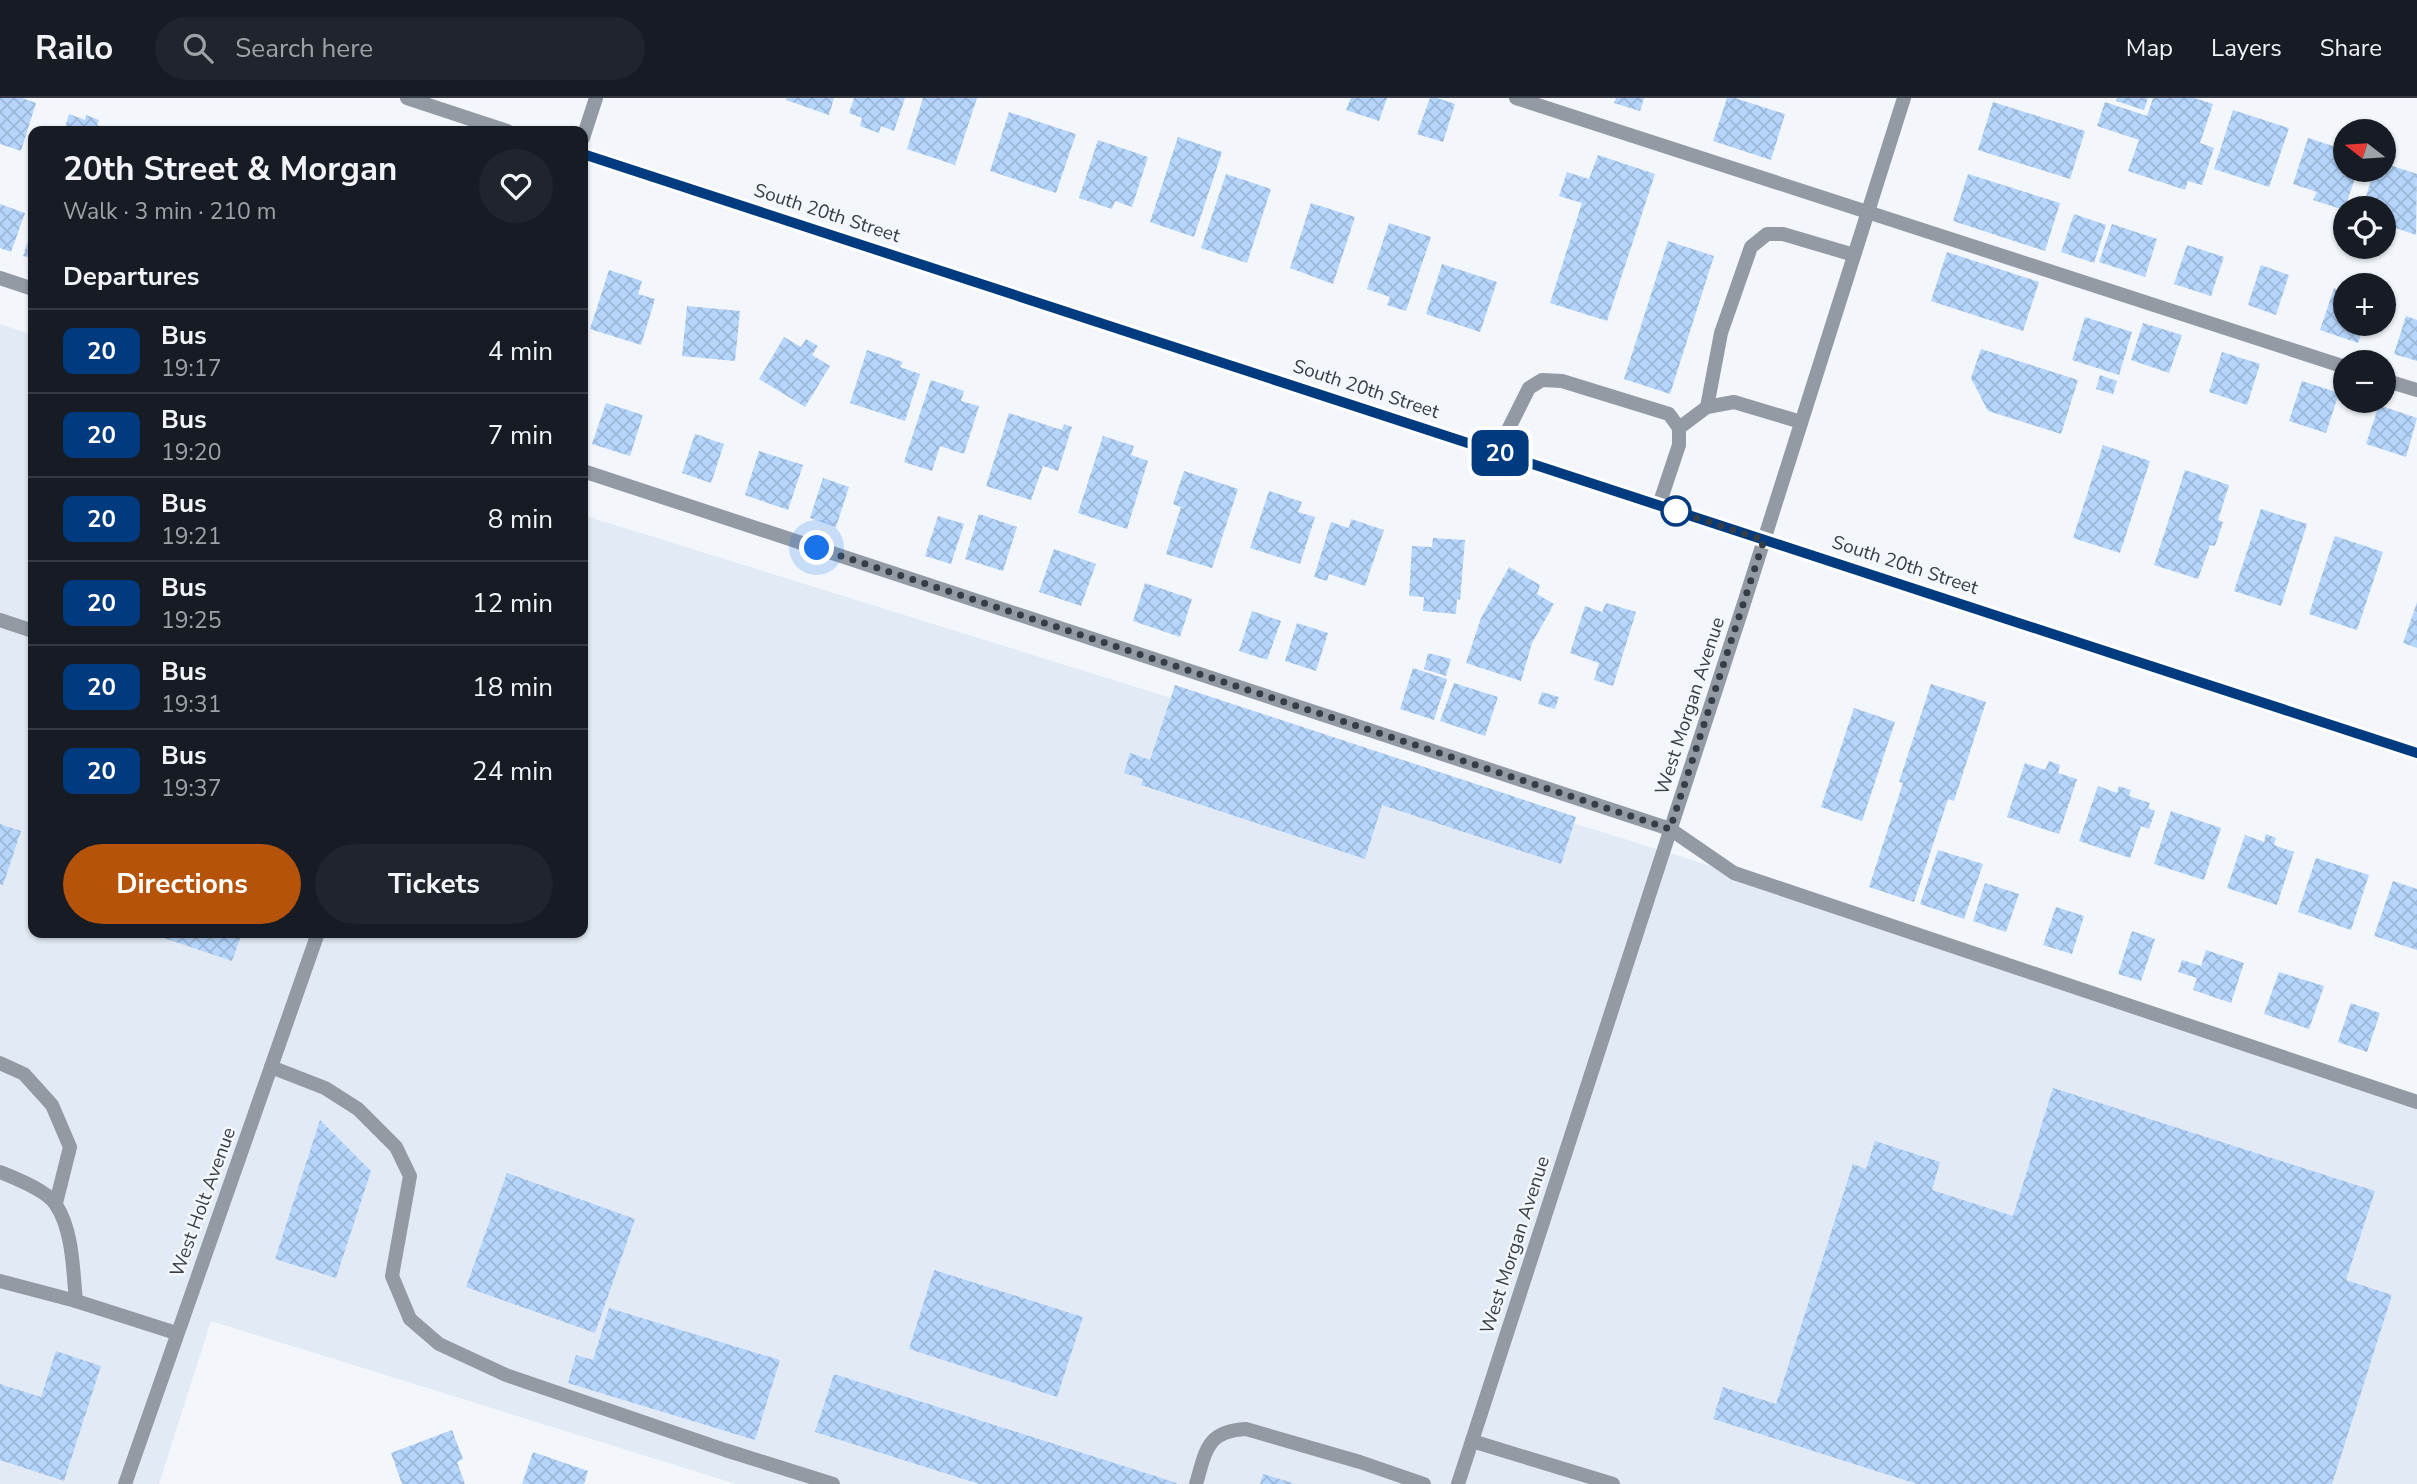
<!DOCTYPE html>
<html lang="en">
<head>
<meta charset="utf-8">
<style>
  :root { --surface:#171b24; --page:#20242c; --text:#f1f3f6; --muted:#9ea1a6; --line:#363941; --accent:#b45309 }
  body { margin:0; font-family:"Nunito Sans",sans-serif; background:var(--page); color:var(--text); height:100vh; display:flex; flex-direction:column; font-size:26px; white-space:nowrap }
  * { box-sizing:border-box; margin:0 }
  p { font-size:23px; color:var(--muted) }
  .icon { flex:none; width:38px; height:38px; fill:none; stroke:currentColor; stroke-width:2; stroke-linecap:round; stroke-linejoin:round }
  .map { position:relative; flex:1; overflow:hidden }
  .panel { position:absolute; left:28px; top:28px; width:560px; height:812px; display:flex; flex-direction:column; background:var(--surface); border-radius:14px; box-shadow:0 2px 5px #0004 }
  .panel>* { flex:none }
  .badge { padding:0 14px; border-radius:10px; font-size:24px; line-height:46px }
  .needle { width:46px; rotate:287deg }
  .controls { position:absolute; left:2333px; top:21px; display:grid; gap:14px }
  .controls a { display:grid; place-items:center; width:63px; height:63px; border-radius:50%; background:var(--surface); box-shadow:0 2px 5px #0004; font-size:35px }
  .you { position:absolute; width:35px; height:35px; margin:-18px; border:5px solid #fff; border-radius:50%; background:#1a73e8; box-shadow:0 0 0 10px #1a73e833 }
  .map>.badge { position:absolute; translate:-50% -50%; box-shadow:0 0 0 4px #fff }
  h2 { padding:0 35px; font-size:26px; line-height:63px }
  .round { display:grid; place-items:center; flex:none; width:74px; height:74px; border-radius:37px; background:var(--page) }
  .head { display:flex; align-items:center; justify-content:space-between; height:119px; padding:0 35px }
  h1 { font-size:33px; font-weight:700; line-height:52px }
  .primary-button { display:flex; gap:14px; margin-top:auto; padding:14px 35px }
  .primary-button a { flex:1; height:80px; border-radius:42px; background:var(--accent); color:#fff; font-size:28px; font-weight:700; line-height:80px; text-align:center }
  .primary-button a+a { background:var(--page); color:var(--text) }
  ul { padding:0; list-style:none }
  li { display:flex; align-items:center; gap:21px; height:84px; padding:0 35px; border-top:2px solid var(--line) }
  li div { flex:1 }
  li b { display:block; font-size:26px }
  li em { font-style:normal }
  li .badge { min-width:77px; font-weight:700; text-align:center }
  header { display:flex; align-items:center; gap:42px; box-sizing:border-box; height:98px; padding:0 35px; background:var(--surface); border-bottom:2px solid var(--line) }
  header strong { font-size:33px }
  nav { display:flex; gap:38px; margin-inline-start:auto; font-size:24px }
  .search { width:490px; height:63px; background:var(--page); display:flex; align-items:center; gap:18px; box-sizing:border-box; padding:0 24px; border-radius:38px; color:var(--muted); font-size:26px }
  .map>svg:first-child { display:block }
  .built { fill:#e2ebf5 }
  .building { fill:url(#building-cross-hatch) }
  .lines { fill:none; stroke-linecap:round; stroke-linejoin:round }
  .service { stroke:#939aa3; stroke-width:14 }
  .minor { stroke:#939aa3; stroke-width:14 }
  .tertiary { stroke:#939aa3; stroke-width:14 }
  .line-casing { stroke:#fff; stroke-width:16 }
  .line { stroke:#003b80; stroke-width:10 }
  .walk { stroke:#363d45; stroke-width:7; stroke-dasharray:0 12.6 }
  .stop-dot { fill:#fff; stroke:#003b80; stroke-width:3.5 }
  .labels { text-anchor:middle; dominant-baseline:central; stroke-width:5; stroke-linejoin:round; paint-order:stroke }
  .street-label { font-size:19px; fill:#363d45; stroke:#f3f7fb }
</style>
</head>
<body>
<header>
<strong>Railo</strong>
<div class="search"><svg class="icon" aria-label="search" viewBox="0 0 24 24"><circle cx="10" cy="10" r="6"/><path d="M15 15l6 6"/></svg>Search here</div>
<nav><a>Map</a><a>Layers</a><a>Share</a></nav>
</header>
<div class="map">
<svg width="2417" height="1386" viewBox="0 0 2417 1386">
  <defs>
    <pattern id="building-cross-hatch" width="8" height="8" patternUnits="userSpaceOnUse" patternTransform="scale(1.75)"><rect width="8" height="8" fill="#b5d5fc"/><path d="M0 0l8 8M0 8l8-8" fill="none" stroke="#9cb8d9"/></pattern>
  </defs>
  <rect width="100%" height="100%" fill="#f3f7fb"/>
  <path class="built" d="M0,226L33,237V835H583V417L1734,775L2417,1004V1386H736L211,1223L159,1386H0Z"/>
  <g class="building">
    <path d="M0,0H22L36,5L21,53L0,46Z"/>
    <path d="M787,0H834L829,17L786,2Z"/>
    <path d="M854,0H905L894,33L881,28L879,35L860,28L862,20L849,15Z"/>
    <path d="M923,0H977L955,67L907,51Z"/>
    <path d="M1351,0H1387L1379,23L1346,12Z"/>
    <path d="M1430,0H1437L1455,6L1443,44L1417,36Z"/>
    <path d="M1616,0H1644L1640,13L1614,5Z"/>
    <path d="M1727,0H1735L1785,16L1771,62L1713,43Z"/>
    <path d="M2117,0H2148L2144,12L2116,3Z"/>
    <path d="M2153,0H2194L2213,6L2200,45L2214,50L2202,87L2188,83L2185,92L2128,73L2139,42L2097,28L2105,4L2147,18Z"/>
    <path d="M1993,4L2085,33L2070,81L1978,52Z"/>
    <path d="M2233,12L2289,30L2269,89L2214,71Z"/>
    <path d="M1009,14L1076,36L1056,95L990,73Z"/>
    <path d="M69,16L85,22L86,17L99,22L97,27L114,33H64Z"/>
    <path d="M1178,39L1222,54L1194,139L1150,124Z"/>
    <path d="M2308,40L2345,52V72H2358L2344,112L2313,102L2317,94L2293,86Z"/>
    <path d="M1098,42L1148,59L1132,109L1115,103L1112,111L1079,100Z"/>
    <path d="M1598,57L1655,76L1607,223L1550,205L1582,105L1559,98L1567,74L1589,81Z"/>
    <path d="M2384,65L2417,76L2416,137L2396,130L2393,140L2384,137V110L2362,109L2375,72H2384Z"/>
    <path d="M1226,76L1271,91L1247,165L1201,150Z"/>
    <path d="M1968,76L2060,105L2045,153L1953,123Z"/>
    <path d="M1311,105L1355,119L1333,186L1290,170Z"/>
    <path d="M0,106L25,115L11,154L0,150Z"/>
    <path d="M2074,116L2106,127L2094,165L2061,154Z"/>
    <path d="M1389,125L1431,139L1406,213L1387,207L1390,199L1367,191Z"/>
    <path d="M2112,126L2157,141L2145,179L2099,164Z"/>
    <path d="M33,128V161L23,158Z"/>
    <path d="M1668,143L1714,158L1670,296L1624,281Z"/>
    <path d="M2187,147L2224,159L2211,198L2174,186Z"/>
    <path d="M1947,154L2039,184L2023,233L1931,203Z"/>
    <path d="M1442,166L1497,184L1480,234L1426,216Z"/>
    <path d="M2261,167L2289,177L2276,217L2248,207Z"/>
    <path d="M609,172L642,183L638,196L655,201L641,247L590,231Z"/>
    <path d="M2334,190L2345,194V226H2365L2358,245L2320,232Z"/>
    <path d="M687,208L740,213L735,263L682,258Z"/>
    <path d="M2406,218L2417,222V263L2394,256Z"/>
    <path d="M2085,219L2132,234L2119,277L2072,262Z"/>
    <path d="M2143,225L2182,237L2169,275L2131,262Z"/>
    <path d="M784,239L801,249L806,241L818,248L812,257L830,268L805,309L759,281Z"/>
    <path d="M1981,251L2078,282L2061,336L1988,313L1971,280Z"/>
    <path d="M867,252L903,264L900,269L920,276L905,323L850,305Z"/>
    <path d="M2222,254L2260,266L2247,307L2209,294Z"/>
    <path d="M2100,277L2117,283L2113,296L2096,291Z"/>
    <path d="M931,282L964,293L961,303L979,308L964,356L940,348L932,373L904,364Z"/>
    <path d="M2302,283L2339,295L2326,335L2289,323Z"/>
    <path d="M606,305L643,317L630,358L592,346Z"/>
    <path d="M2379,307L2417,320L2406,359L2366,346Z"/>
    <path d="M1009,315L1062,332L1064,326L1072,329L1058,373L1043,368L1031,402L986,388Z"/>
    <path d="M695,336L724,346L711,385L682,375Z"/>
    <path d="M1103,338L1134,348L1131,357L1148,363L1127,431L1078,415Z"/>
    <path d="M2103,347L2150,363L2120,455L2073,440Z"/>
    <path d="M759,353L803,367L788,412L745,397Z"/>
    <path d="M2185,372L2229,387L2218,422L2223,424L2215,448L2210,447L2198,481L2154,467Z"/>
    <path d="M1184,373L1238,391L1212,470L1166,456L1181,409L1173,406Z"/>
    <path d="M823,380L849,389L836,429L810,420Z"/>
    <path d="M1269,393L1302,404L1298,414L1315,419L1300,466L1250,450Z"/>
    <path d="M2261,411L2307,426L2281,508L2234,493Z"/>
    <path d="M979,416L1017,429L1003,473L965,461Z"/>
    <path d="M938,418L964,426L951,466L925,458Z"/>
    <path d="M1351,421L1384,432L1365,488L1329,476L1327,483L1314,479L1331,424L1349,430Z"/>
    <path d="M2335,438L2383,454L2357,532L2309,516Z"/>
    <path d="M1433,440L1465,442L1460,502L1457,501L1456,516L1423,513L1424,499L1409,498L1412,448L1432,449Z"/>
    <path d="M1054,451L1096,466L1081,508L1039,494Z"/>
    <path d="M1509,469L1540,487L1537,496L1554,506L1532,545L1521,583L1466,565L1481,520Z"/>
    <path d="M1145,485L1192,501L1180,539L1133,523Z"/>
    <path d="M2417,504V550L2403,545Z"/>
    <path d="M1606,505L1636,514L1613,588L1594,582L1599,565L1570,555L1585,508L1602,514Z"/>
    <path d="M1252,513L1281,523L1267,562L1239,553Z"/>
    <path d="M1297,525L1328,535L1316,573L1285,563Z"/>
    <path d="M1428,555L1451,561L1446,578L1424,571Z"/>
    <path d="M1413,570L1447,581L1434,622L1400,611Z"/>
    <path d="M1454,585L1498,599L1485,638L1440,623Z"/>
    <path d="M1931,586L1986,604L1954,703L1948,701L1914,804L1869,789L1903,685L1899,684Z"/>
    <path d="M1175,587L1576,719L1561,766L1382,707L1365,761L1141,687L1143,681L1124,675L1130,655L1150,662Z"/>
    <path d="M1542,594L1559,599L1555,611L1538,606Z"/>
    <path d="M1854,610L1895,624L1862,723L1821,709Z"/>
    <path d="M2049,663L2060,667L2058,675L2077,681L2059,736L2007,719L2025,665L2045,672Z"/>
    <path d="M2098,688L2117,695L2119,688L2131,692L2129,698L2150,705L2148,710L2155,713L2149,731L2141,728L2130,760L2079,743Z"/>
    <path d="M2171,713L2221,730L2204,782L2154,766Z"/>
    <path d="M0,726L21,733L3,787L0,786Z"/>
    <path d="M2266,736L2276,740L2274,747L2294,754L2277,807L2227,790L2245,737L2264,744Z"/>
    <path d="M1938,752L1983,766L1964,821L1920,806Z"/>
    <path d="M2316,760L2369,777L2351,832L2298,814Z"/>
    <path d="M2393,783L2417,791V852L2374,838Z"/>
    <path d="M1985,785L2019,796L2006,834L1973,823Z"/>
    <path d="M2056,809L2084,818L2072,856L2043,847Z"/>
    <path d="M2132,833L2155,841L2141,883L2118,876Z"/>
    <path d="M149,835H242L232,863Z"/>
    <path d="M2206,852L2244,865L2231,905L2193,892L2197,880L2178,874L2182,862L2201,868Z"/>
    <path d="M2279,874L2324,888L2309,931L2264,916Z"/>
    <path d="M2351,905L2380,915L2367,954L2338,944Z"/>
    <path d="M2053,990L2375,1093L2346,1182L2392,1197L2332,1386H1917L1713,1321L1723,1289L1776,1306L1853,1066L1866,1071L1875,1043L1940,1064L1932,1092L2013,1118Z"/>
    <path d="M320,1022L371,1073L336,1180L275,1161Z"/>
    <path d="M507,1075L635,1121L595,1235L466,1189Z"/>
    <path d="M934,1172L1083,1219L1057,1299L909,1251Z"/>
    <path d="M609,1210L780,1262L755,1342L568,1285L576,1257L593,1262Z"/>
    <path d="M56,1253L101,1268L64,1383L0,1362V1286L41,1299Z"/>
    <path d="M834,1276L1177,1385L1176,1386H979L815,1334Z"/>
    <path d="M452,1332L463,1361L457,1364L465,1386H402L391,1355Z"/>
    <path d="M533,1354L588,1373L584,1386H522Z"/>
    <path d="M1263,1376L1293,1385L1292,1386H1260Z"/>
  </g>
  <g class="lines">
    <g class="service">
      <path d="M1516,0L2345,269"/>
      <path d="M0,180L33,191"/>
      <path d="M2384,282L2417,292"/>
      <path d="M1707,309L1721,235L1751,149L1767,136H1783L1854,157"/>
      <path d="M1679,330L1707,309L1734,304L1801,324"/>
      <path d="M1497,354L1529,290L1542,282L1562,283L1669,316L1679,330V347L1659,407"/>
      <path d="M583,373L1670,731L1734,775L2417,1004"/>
      <path d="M0,522L33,533"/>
      <path d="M0,965L24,976L52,1007L70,1049L56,1105"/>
      <path d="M271,969L325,990L358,1011L396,1049L410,1078L392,1178L410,1221L439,1246L506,1277L725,1352L833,1386"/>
      <path d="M0,1074C15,1080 48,1093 56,1107C73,1132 73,1174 76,1203"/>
      <path d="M0,1183L76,1203L176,1235"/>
      <path d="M1472,1343L1613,1386"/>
      <path d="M1196,1386C1206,1353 1206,1333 1246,1331L1360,1364L1424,1386"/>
    </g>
    <g class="minor">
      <path d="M583,40L596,0"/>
      <path d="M125,1386L318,835"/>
    </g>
    <g class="tertiary">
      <path d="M407,0L507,33"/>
      <path d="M583,56L2417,655"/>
      <path d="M1458,1386L1745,502L1904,0"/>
    </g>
  </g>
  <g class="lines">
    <defs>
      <path id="line" d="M583,56L2417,655"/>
    </defs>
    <use href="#line" class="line-casing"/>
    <use href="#line" class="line"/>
    <path class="walk" d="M817,450L1670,731L1764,442L1676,413"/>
  </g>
  <circle class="stop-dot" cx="1676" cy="413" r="14"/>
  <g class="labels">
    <g class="street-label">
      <text transform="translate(827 115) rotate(18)">South 20th Street</text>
      <text transform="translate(1366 291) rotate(18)">South 20th Street</text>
      <text transform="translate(1905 467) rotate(18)">South 20th Street</text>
      <text transform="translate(1690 608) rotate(-72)">West Morgan Avenue</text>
      <text transform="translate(203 1104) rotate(-70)">West Holt Avenue</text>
      <text transform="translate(1515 1147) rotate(-72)">West Morgan Avenue</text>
    </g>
  </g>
</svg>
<div class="controls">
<a><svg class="needle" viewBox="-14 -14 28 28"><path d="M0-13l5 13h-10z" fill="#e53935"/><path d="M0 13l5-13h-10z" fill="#9ea1a6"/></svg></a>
<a><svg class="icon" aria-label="locate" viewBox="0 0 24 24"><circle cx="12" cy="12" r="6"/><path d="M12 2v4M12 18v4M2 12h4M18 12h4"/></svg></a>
<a>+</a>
<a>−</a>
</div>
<div class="you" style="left:817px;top:450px"></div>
<b class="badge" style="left:1500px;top:355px;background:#003b80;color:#fff">20</b>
<section class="panel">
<div class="head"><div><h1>20th Street &amp; Morgan</h1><p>Walk · 3 min · 210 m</p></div><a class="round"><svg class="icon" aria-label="heart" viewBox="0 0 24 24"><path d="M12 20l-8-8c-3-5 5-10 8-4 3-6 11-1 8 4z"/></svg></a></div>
<h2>Departures</h2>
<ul>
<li><span class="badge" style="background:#003b80;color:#fff">20</span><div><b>Bus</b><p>19:17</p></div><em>4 min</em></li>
<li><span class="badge" style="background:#003b80;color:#fff">20</span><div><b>Bus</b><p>19:20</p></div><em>7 min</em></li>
<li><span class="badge" style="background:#003b80;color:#fff">20</span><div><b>Bus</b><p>19:21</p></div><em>8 min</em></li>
<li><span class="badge" style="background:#003b80;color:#fff">20</span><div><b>Bus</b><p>19:25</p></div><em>12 min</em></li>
<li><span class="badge" style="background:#003b80;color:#fff">20</span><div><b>Bus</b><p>19:31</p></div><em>18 min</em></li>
<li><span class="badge" style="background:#003b80;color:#fff">20</span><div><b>Bus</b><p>19:37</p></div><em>24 min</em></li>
</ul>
<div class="primary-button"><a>Directions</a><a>Tickets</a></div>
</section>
</div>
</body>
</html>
